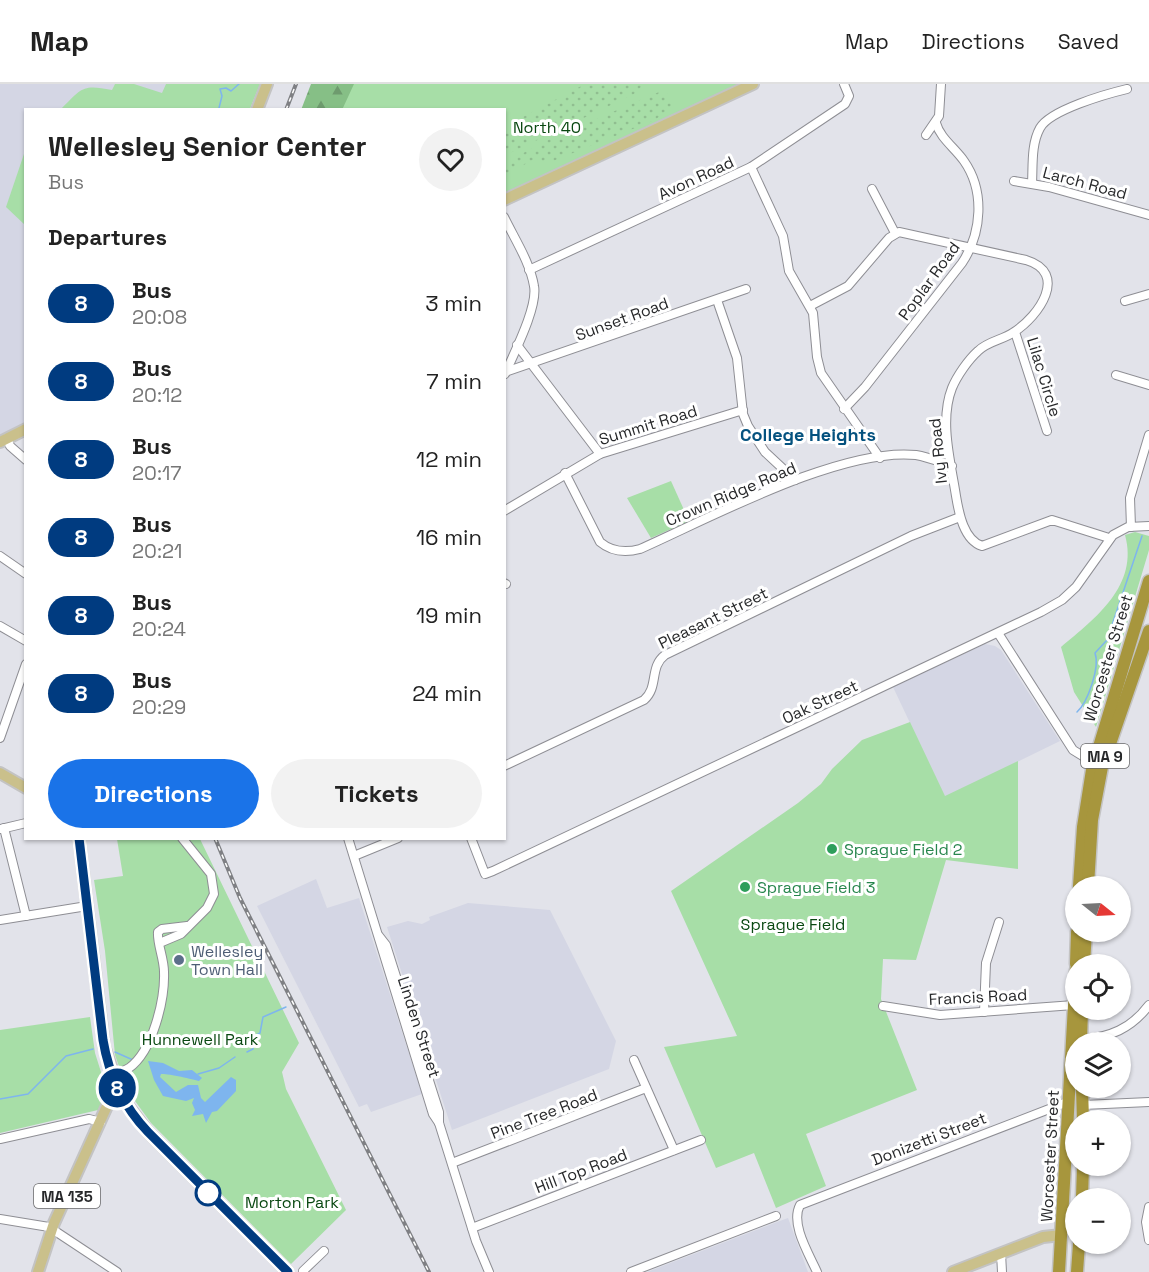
<!DOCTYPE html>
<html lang="en">
<head>
<meta charset="utf-8">
<style>
  :root { --surface:#fff; --page:#f2f2f2; --text:#222; --muted:#767676; --line:#e0e0e0; --accent:#1a73e8 }
  body { margin:0; font-family:"Space Grotesk",sans-serif; background:var(--page); color:var(--text); height:100vh; display:flex; flex-direction:column; font-size:22px; white-space:nowrap }
  * { box-sizing:border-box; margin:0 }
  p { font-size:20px; color:var(--muted) }
  .icon { flex:none; width:33px; height:33px; fill:none; stroke:currentColor; stroke-width:2; stroke-linecap:round; stroke-linejoin:round }
  .map { position:relative; flex:1; overflow:hidden }
  .drawer { position:absolute; left:24px; top:24px; width:482px; height:732px; display:flex; flex-direction:column; background:var(--surface); border-radius:0px; box-shadow:0 2px 4px #0004 }
  .drawer>* { flex:none }
  .badge { padding:0 12px; border-radius:20px; font-size:21px; line-height:39px }
  .needle { width:39px; rotate:108deg }
  .controls { position:absolute; left:1065px; top:792px; display:grid; gap:12px }
  .controls a { display:grid; place-items:center; width:66px; height:66px; border-radius:50%; background:var(--surface); box-shadow:0 2px 4px #0004; font-size:30px }
  .map>.badge { position:absolute; translate:-50% -50%; box-shadow:0 0 0 3px #fff }
  h2 { padding:0 24px; font-size:22px; line-height:54px }
  .round { display:grid; place-items:center; flex:none; width:63px; height:63px; border-radius:32px; background:var(--page) }
  .summary { display:flex; align-items:center; justify-content:space-between; height:102px; padding:0 24px }
  h1 { font-size:28px; font-weight:700; line-height:45px }
  .primary-button { display:flex; gap:12px; margin-top:auto; padding:12px 24px }
  .primary-button a { flex:1; height:69px; border-radius:36px; background:var(--accent); color:#fff; font-size:24px; font-weight:700; line-height:69px; text-align:center }
  .primary-button a+a { background:var(--page); color:var(--text) }
  ul { padding:0; list-style:none }
  li { display:flex; align-items:center; gap:18px; height:78px; padding:0 24px }
  li div { flex:1 }
  li b { display:block; font-size:22px }
  li em { font-style:normal }
  li .badge { min-width:66px; font-weight:700; text-align:center }
  header { display:flex; align-items:center; gap:36px; box-sizing:border-box; height:84px; padding:0 30px; background:var(--surface); border-bottom:2px solid var(--line) }
  header strong { font-size:28px }
  nav { display:flex; gap:33px; margin-inline-start:auto; font-size:21px }
  .map>svg:first-child { display:block }
  .built { fill:#d4d6e4 }
  .forest { fill:url(#forest-firs) }
  .park { fill:#a7dea7 }
  .garden { fill:url(#garden-dots) }
  .water { fill:#7eb5ee }
  .lines { fill:none; stroke-linecap:round; stroke-linejoin:round }
  .stream { stroke:#7eb5ee; stroke-width:1.5 }
  .minor-casing { stroke:#8e8e94; stroke-width:10 }
  .major-casing { stroke:#c3c3c3; stroke-width:14 }
  .highway-casing { stroke:#c3c3c3; stroke-width:15 }
  .minor { stroke:#fff; stroke-width:8 }
  .major { stroke:#cac08b; stroke-width:10 }
  .highway { stroke:#a7963d; stroke-width:12 }
  .rail-casing { stroke:#7f8084; stroke-width:4 }
  .rail { stroke:#fff; stroke-width:1.5; stroke-dasharray:4.5; stroke-linecap:butt }
  .line-casing { stroke:#fff; stroke-width:14 }
  .line { stroke:#003b80; stroke-width:9 }
  .leisure-dot { fill:#2e9e5b; stroke:#fff; stroke-width:2 }
  .service-dot { fill:#5c6f8a; stroke:#fff; stroke-width:2 }
  .stop-dot { fill:#fff; stroke:#003b80; stroke-width:3 }
  .labels { text-anchor:middle; dominant-baseline:central; stroke-width:6; stroke-linejoin:round; paint-order:stroke }
  .shield { fill:#fff; stroke:#68686a; stroke-width:1.5 }
  .shield-label { font-size:15px; font-weight:bold; fill:#27282a }
  .park-label { font-size:16px; fill:#094811; stroke:#fff }
  .street-label { font-size:16px; fill:#27282a; stroke:#fff }
  .leisure-label { font-size:16px; fill:#27864d; stroke:#fff; text-anchor:start }
  .service-label { font-size:16px; fill:#4e5e75; stroke:#fff; text-anchor:start }
  .neighbourhood-label { font-size:18px; font-weight:bold; fill:#05527f; stroke:#fff }
</style>
</head>
<body>
<header>
<strong>Map</strong>
<nav><a>Map</a><a>Directions</a><a>Saved</a></nav>
</header>
<div class="map">
<svg width="1149" height="1188" viewBox="0 0 1149 1188">
  <defs>
    <pattern id="forest-firs" width="22" height="20" patternUnits="userSpaceOnUse" patternTransform="scale(1.5)"><rect width="22" height="20" fill="#86bf86"/><path d="M5 1l3.5 6h-7zM16 11l3.5 6h-7z" fill="#6e9b6e"/></pattern>
    <pattern id="garden-dots" width="8" height="8" patternUnits="userSpaceOnUse" patternTransform="scale(1.5)"><rect width="8" height="8" fill="#a7dea7"/><path d="M2 2h.1M6 6h.1" fill="none" stroke="#90be90" stroke-width="1.8" stroke-linecap="round"/></pattern>
  </defs>
  <rect width="100%" height="100%" fill="#e2e3ea"/>
  <g class="built">
    <path d="M0,0H259L248,25L26,26L25,338L0,351Z"/>
    <path d="M985,560L995,562L1001,566L1060,657L945,713L893,603Z"/>
    <path d="M316,795L327,824L359,814L422,1010L371,1028L367,1020L359,1023L257,822Z"/>
    <path d="M468,819L550,826L616,957L609,985L452,1046L387,843L408,837L422,840L430,836L429,833Z"/>
    <path d="M788,1134L808,1188H647L777,1138Z"/>
  </g>
  <path class="forest" d="M311,0H573L504,26H301Z"/>
  <g class="park">
    <path d="M115,0H134L162,9L166,0H260L250,25H61C82,4 82,0 112,6Z"/>
    <path d="M354,0H739L504,109V26H342Z"/>
    <path d="M25,67V141L6,123Z"/>
    <path d="M671,397L689,437L651,454L627,414Z"/>
    <path d="M1135,448L1149,452V466L1096,643L1074,608L1061,563C1096,534 1139,501 1125,451Z"/>
    <path d="M910,638L945,712L1018,677V785L946,776L916,876L883,875L881,915L917,1006L806,1050L826,1102L776,1124L754,1069L716,1084L664,963L737,952L671,807L798,719L821,700L832,685L862,656Z"/>
    <path d="M117,755H200L299,959L282,988L286,1005L346,1126L291,1180L151,1039L127,1006L115,971L105,867L94,796L123,792Z"/>
    <path d="M90,933L95,969L107,1007L98,1026L0,1049V946Z"/>
  </g>
  <g class="garden">
    <path d="M585,0H644L634,10L504,72V43Z"/>
    <path d="M659,8L667,9L673,21L655,36L543,81L538,73L504,92V79L552,54Z"/>
  </g>
  <path class="water" d="M148,977L163,979L179,987L192,986L202,994L199,997C193,995 165,989 161,990L160,993L176,1008L188,1001H198L201,1014L205,1018L231,993L236,996V1007L217,1027L212,1028L206,1039L203,1030L192,1032L195,1026L192,1019L194,1014L186,1017L163,1012L154,996Z"/>
  <g class="lines">
    <g class="stream">
      <path d="M221,26L219,24L222,12L220,5L226,4L231,7L239,0"/>
      <path d="M1077,628C1088,618 1100,583 1095,569L1107,556L1142,452"/>
      <path d="M115,968L133,976"/>
      <path d="M247,968L253,965V953L260,949L263,933L286,923"/>
      <path d="M198,990L219,984L235,973"/>
      <path d="M0,1015L28,1010L66,972L93,965"/>
    </g>
    <defs>
      <g id="minor">
        <path d="M926,51L939,32L941,0"/>
        <path d="M751,83L783,152L789,187L813,229L817,273L821,289L880,374"/>
        <path d="M1014,97L1049,103L1149,131"/>
        <path d="M1032,99C1033,82 1031,60 1040,44C1050,26 1106,10 1127,5"/>
        <path d="M872,105L895,149"/>
        <path d="M504,133C514,154 530,178 534,202C538,223 514,269 505,290"/>
        <path d="M529,186L751,83L845,20L849,12L844,0"/>
        <path d="M717,216L737,274L743,330L748,342L765,368L795,396"/>
        <path d="M1125,217L1149,210"/>
        <path d="M810,222L848,202L889,154L899,148L1026,176C1069,189 1039,232 1014,248C1003,256 988,257 978,267C968,276 957,292 952,304C939,337 951,379 956,412C959,430 964,456 982,462L1052,436L1109,454"/>
        <path d="M1015,248L1047,347"/>
        <path d="M517,261L600,370"/>
        <path d="M505,288L746,205"/>
        <path d="M1116,291L1149,301"/>
        <path d="M844,325L865,303L962,179C982,149 985,107 964,77C955,64 940,54 936,39"/>
        <path d="M7,354L10,362L26,376"/>
        <path d="M565,389L600,458C612,468 625,469 640,465C710,434 841,363 916,371C928,373 940,378 952,382"/>
        <path d="M504,427L600,370L743,326"/>
        <path d="M1131,443L1130,414L1149,351"/>
        <path d="M0,472L26,490"/>
        <path d="M504,499L506,500"/>
        <path d="M0,542L26,557"/>
        <path d="M998,549L1073,666L1094,679"/>
        <path d="M0,654L26,580"/>
        <path d="M504,682L644,616C659,603 649,583 665,571L911,452L960,433"/>
        <path d="M4,744L26,832"/>
        <path d="M1,745L26,739"/>
        <path d="M348,754L433,1030L439,1039"/>
        <path d="M471,754L485,790L493,787L1041,528L1062,516L1076,503L1113,451L1128,443L1149,442"/>
        <path d="M354,772L398,754"/>
        <path d="M0,836L87,822"/>
        <path d="M379,852L386,861L439,1028V1039L476,1157L489,1188"/>
        <path d="M162,858L181,850L207,824L214,810L211,790L182,754"/>
        <path d="M883,922L940,931L1074,921"/>
        <path d="M984,928L986,879L999,838"/>
        <path d="M1081,956C1110,953 1131,945 1149,921"/>
        <path d="M634,976L674,1066"/>
        <path d="M112,991C117,989 124,987 129,984C153,967 165,915 164,888C164,874 157,860 158,848L162,845L187,842"/>
        <path d="M1083,1021L1149,1018"/>
        <path d="M0,1055L89,1035L101,1038"/>
        <path d="M452,1079L646,1004"/>
        <path d="M1149,1123L1146,1138L1149,1156"/>
        <path d="M0,1135L49,1143L117,1188"/>
        <path d="M472,1144L701,1056"/>
        <path d="M1001,1169L1002,1188"/>
        <path d="M303,1187L324,1167"/>
        <path d="M631,1188L776,1132"/>
        <path d="M817,1188C809,1170 790,1140 800,1121L1070,1017"/>
      </g>
      <g id="major">
        <path d="M257,26L267,0"/>
        <path d="M504,116L753,0"/>
        <path d="M0,358L26,345"/>
        <path d="M0,689L26,704"/>
        <path d="M79,754L104,962L122,1014L148,1048L288,1188"/>
        <path d="M38,1188L54,1139L107,1022L119,1009"/>
        <path d="M953,1188L1043,1153L1062,1151"/>
      </g>
      <g id="highway">
        <path d="M1079,802L1083,743L1092,686L1149,497"/>
        <path d="M1088,802L1092,736L1102,683L1149,547"/>
        <path d="M1076,880L1077,848"/>
        <path d="M1084,880L1086,848"/>
        <path d="M1081,958L1082,926"/>
        <path d="M1082,1004L1083,1036"/>
        <path d="M1082,1114L1083,1082"/>
        <path d="M1059,1188L1076,886"/>
        <path d="M1077,1188L1079,1160"/>
      </g>
    </defs>
    <use href="#minor" class="minor-casing"/>
    <use href="#major" class="major-casing"/>
    <use href="#highway" class="highway-casing"/>
    <use href="#minor" class="minor"/>
    <use href="#major" class="major"/>
    <use href="#highway" class="highway"/>
    <defs>
      <g id="rail">
        <path d="M286,26L296,0"/>
        <path d="M215,754L240,814L429,1188"/>
      </g>
    </defs>
    <use href="#rail" class="rail-casing"/>
    <use href="#rail" class="rail"/>
  </g>
  <g class="lines">
    <defs>
      <path id="line" d="M79,754L103,956C109,992 123,1022 148,1048L288,1188"/>
    </defs>
    <use href="#line" class="line-casing"/>
    <use href="#line" class="line"/>
  </g>
  <g class="leisure-dot">
    <circle cx="832" cy="765" r="6"/>
    <circle cx="745" cy="803" r="6"/>
  </g>
  <circle class="service-dot" cx="179" cy="876" r="6"/>
  <circle class="stop-dot" cx="208" cy="1109" r="12"/>
  <g class="labels">
    <g class="shield">
      <rect x="1081" y="660" width="48" height="24" rx="4.5"/>
      <rect x="34" y="1100" width="66" height="24" rx="4.5"/>
    </g>
    <g class="shield-label">
      <text x="1105" y="672">MA 9</text>
      <text x="67" y="1112">MA 135</text>
    </g>
    <g class="park-label">
      <text x="547" y="43">North 40</text>
      <text x="793" y="840">Sprague Field</text>
      <text x="200" y="955">Hunnewell Park</text>
      <text x="292" y="1118">Morton Park</text>
    </g>
    <g class="street-label">
      <text transform="translate(696 94) rotate(-25)">Avon Road</text>
      <text transform="translate(1085 99) rotate(15)">Larch Road</text>
      <text transform="translate(929 197) rotate(-54)">Poplar Road</text>
      <text transform="translate(622 235) rotate(-20)">Sunset Road</text>
      <text transform="translate(1044 293) rotate(73)">Lilac Circle</text>
      <text transform="translate(648 341) rotate(-17)">Summit Road</text>
      <text transform="translate(938 367) rotate(-96)">Ivy Road</text>
      <text transform="translate(731 410) rotate(-23)">Crown Ridge Road</text>
      <text transform="translate(713 534) rotate(-26)">Pleasant Street</text>
      <text transform="translate(1108 574) rotate(-73)">Worcester Street</text>
      <text transform="translate(820 618) rotate(-25)">Oak Street</text>
      <text transform="translate(978 913) rotate(-3)">Francis Road</text>
      <text transform="translate(419 943) rotate(72)">Linden Street</text>
      <text transform="translate(544 1030) rotate(-21)">Pine Tree Road</text>
      <text transform="translate(929 1055) rotate(-21)">Donizetti Street</text>
      <text transform="translate(1050 1072) rotate(-87)">Worcester Street</text>
      <text transform="translate(581 1087) rotate(-21)">Hill Top Road</text>
    </g>
    <g class="leisure-label">
      <text x="844" y="765">Sprague Field 2</text>
      <text x="757" y="803">Sprague Field 3</text>
    </g>
    <g class="service-label">
      <text x="191" y="867">Wellesley<tspan x="191" dy="18">Town Hall</tspan></text>
    </g>
    <g class="neighbourhood-label">
      <text x="808" y="350">College Heights</text>
    </g>
  </g>
</svg>
<div class="controls">
<a><svg class="needle" viewBox="-14 -14 28 28"><path d="M0-13l5 13h-10z" fill="#e53935"/><path d="M0 13l5-13h-10z" fill="#767676"/></svg></a>
<a><svg class="icon" aria-label="locate" viewBox="0 0 24 24"><circle cx="12" cy="12" r="6"/><path d="M12 2v4M12 18v4M2 12h4M18 12h4"/></svg></a>
<a><svg class="icon" aria-label="layers" viewBox="0 0 24 24"><path d="M12 4l9 5-9 5-9-5zM3 14l9 5 9-5"/></svg></a>
<a>+</a>
<a>−</a>
</div>
<b class="badge" style="left:117px;top:1004px;background:#003b80;color:#fff">8</b>
<section class="drawer">
<div class="summary"><div><h1>Wellesley Senior Center</h1><p>Bus</p></div><a class="round"><svg class="icon" aria-label="heart" viewBox="0 0 24 24"><path d="M12 20l-8-8c-3-5 5-10 8-4 3-6 11-1 8 4z"/></svg></a></div>
<h2>Departures</h2>
<ul>
<li><span class="badge" style="background:#003b80;color:#fff">8</span><div><b>Bus</b><p>20:08</p></div><em>3 min</em></li>
<li><span class="badge" style="background:#003b80;color:#fff">8</span><div><b>Bus</b><p>20:12</p></div><em>7 min</em></li>
<li><span class="badge" style="background:#003b80;color:#fff">8</span><div><b>Bus</b><p>20:17</p></div><em>12 min</em></li>
<li><span class="badge" style="background:#003b80;color:#fff">8</span><div><b>Bus</b><p>20:21</p></div><em>16 min</em></li>
<li><span class="badge" style="background:#003b80;color:#fff">8</span><div><b>Bus</b><p>20:24</p></div><em>19 min</em></li>
<li><span class="badge" style="background:#003b80;color:#fff">8</span><div><b>Bus</b><p>20:29</p></div><em>24 min</em></li>
</ul>
<div class="primary-button"><a>Directions</a><a>Tickets</a></div>
</section>
</div>
</body>
</html>
